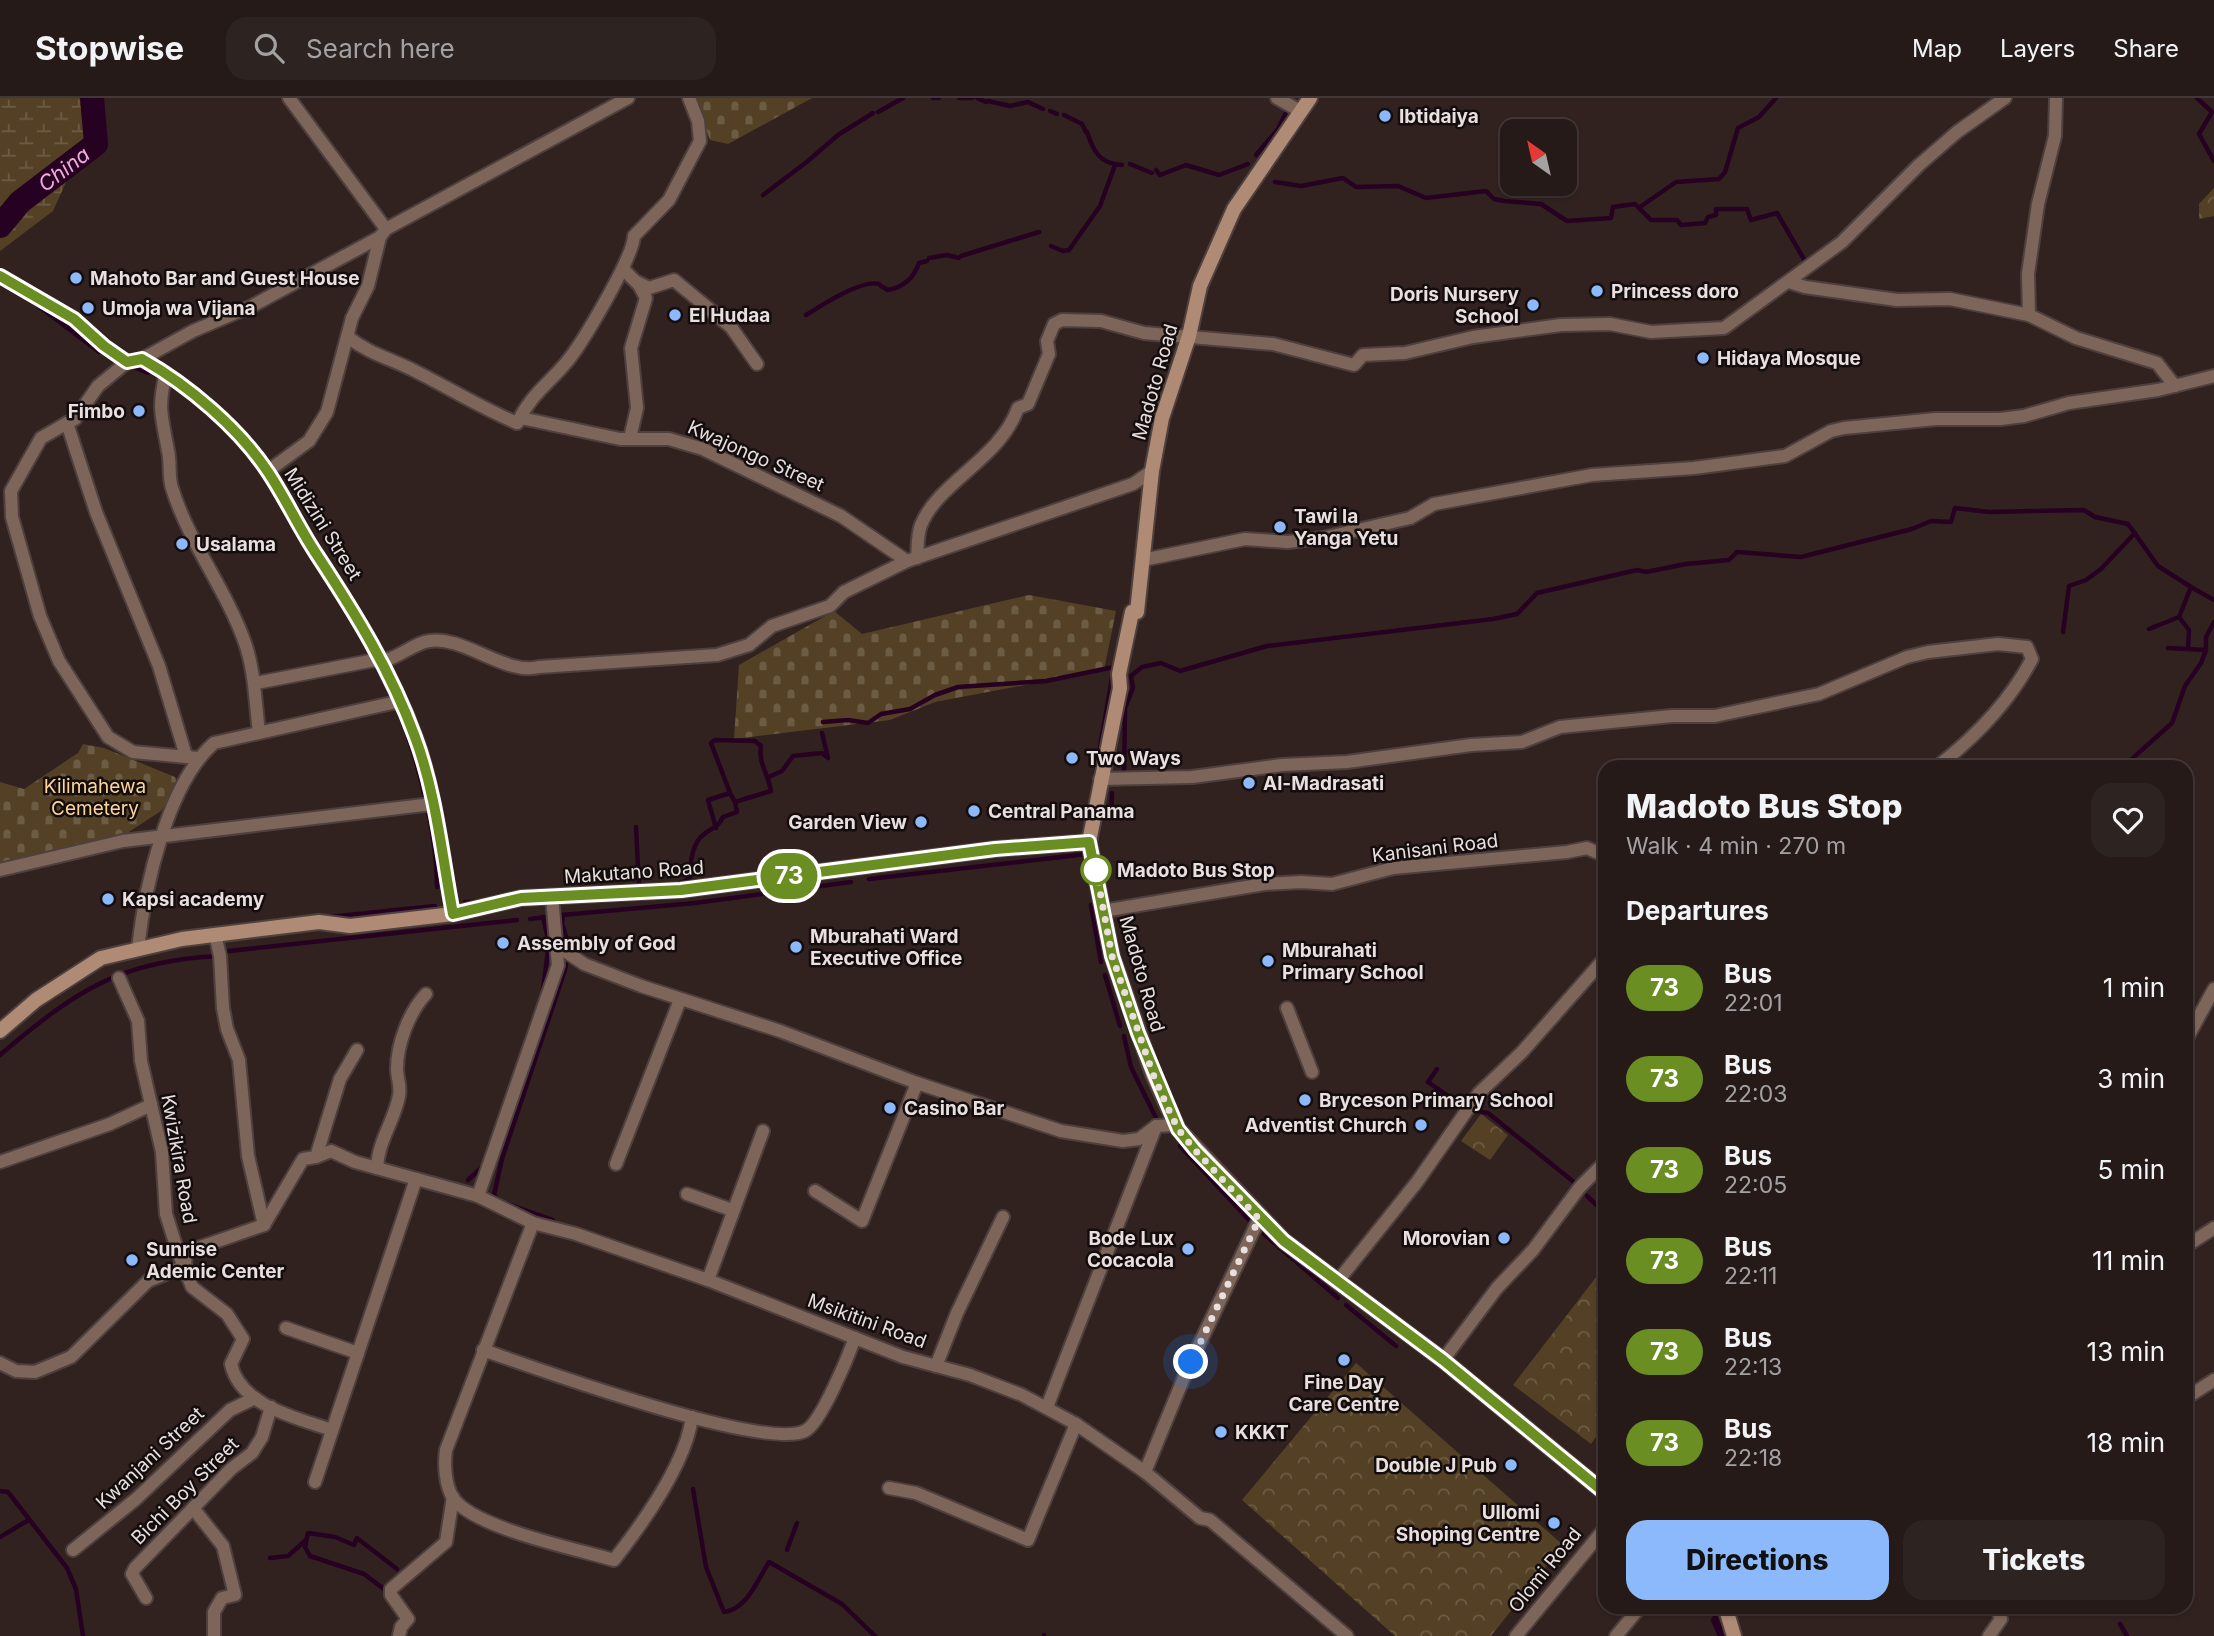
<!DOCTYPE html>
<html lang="en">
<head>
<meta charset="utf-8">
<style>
  :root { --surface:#251a18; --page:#2d2321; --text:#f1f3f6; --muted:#a3a1a2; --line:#423837; --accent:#8cb9fc }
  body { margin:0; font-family:Inter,sans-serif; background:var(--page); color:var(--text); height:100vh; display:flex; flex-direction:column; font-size:26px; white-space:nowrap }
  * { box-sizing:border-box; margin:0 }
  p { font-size:23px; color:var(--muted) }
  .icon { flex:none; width:38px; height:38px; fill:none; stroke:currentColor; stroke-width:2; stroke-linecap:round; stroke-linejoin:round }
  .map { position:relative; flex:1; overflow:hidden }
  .sheet { position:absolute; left:1598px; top:662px; width:595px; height:854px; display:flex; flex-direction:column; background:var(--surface); border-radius:21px; box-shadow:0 2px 5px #0004,0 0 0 2px var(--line) }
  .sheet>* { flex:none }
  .badge { padding:0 14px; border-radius:23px; font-size:24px; line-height:46px }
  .needle { width:46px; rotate:326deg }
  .controls { position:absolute; left:1500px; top:21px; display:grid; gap:14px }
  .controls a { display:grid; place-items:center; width:77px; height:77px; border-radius:14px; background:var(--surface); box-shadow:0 2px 5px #0004,0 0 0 2px var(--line); font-size:35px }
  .you { position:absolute; width:35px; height:35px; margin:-18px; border:5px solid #fff; border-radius:50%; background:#1a73e8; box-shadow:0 0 0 10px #1a73e833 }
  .map>.badge { position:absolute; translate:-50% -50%; box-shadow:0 0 0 4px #fff }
  h2 { padding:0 28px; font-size:26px; line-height:63px }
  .round { display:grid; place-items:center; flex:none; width:74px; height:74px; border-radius:21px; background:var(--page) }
  .overview { display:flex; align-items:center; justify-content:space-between; height:119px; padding:0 28px }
  h1 { font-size:33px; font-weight:800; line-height:52px }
  .cta { display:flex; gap:14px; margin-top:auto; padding:14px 28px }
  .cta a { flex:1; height:80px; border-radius:21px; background:var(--accent); color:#111; font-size:28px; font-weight:800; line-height:80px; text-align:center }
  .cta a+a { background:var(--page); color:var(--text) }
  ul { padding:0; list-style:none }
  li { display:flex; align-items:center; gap:21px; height:91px; padding:0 28px }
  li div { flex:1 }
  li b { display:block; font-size:26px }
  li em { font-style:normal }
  li .badge { min-width:77px; font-weight:700; text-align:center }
  header { display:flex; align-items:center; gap:42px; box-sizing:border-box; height:98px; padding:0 35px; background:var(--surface); border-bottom:2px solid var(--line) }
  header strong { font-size:33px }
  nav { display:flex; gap:38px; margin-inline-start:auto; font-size:24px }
  .search { width:490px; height:63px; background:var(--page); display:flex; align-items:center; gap:18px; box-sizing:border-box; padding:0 24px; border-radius:21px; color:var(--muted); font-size:26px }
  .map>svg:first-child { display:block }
  .wetland { fill:url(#wetland-marsh) }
  .cemetery { fill:url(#cemetery-stones) }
  .park { fill:url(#park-crowns) }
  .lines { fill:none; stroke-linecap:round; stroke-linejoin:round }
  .stream { stroke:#270121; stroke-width:4.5 }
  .river { stroke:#270121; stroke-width:24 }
  .street-casing { stroke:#4e403e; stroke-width:16 }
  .secondary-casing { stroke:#4e403e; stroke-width:18 }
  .street { stroke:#7d6659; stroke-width:12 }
  .secondary { stroke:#af8a74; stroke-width:14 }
  .line-casing { stroke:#fff; stroke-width:16 }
  .line { stroke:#6b8e23; stroke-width:10 }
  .walk { stroke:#e9dfde; stroke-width:7; stroke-dasharray:0 12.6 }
  .poi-dot { fill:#8cb9fc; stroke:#140d0d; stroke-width:2.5 }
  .stop-dot { fill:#fff; stroke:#6b8e23; stroke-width:3.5 }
  .labels { text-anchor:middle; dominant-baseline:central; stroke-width:5; stroke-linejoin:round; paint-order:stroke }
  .poi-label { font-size:19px; font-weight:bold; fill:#e9dfde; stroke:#140d0d; text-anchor:start }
  .street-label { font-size:19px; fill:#e9dfde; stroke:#140d0d }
  .park-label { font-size:19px; fill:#fdd599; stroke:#140d0d }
  .stop-label { font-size:19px; font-weight:bold; fill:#e9dfde; stroke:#140d0d; text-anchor:start }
  .water-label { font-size:21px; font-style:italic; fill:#f3aae2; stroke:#140d0d }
</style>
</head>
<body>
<header>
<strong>Stopwise</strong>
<div class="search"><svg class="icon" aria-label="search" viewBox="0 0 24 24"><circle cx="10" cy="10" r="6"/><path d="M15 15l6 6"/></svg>Search here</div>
<nav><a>Map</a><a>Layers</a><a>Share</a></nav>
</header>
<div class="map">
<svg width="2214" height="1538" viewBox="0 0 2214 1538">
  <defs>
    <pattern id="wetland-marsh" width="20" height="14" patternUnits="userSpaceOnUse" patternTransform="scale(1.75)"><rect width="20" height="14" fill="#544125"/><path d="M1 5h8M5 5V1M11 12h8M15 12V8" fill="none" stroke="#6d5c44"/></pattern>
    <pattern id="cemetery-stones" width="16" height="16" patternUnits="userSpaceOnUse" patternTransform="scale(1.75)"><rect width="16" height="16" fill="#544125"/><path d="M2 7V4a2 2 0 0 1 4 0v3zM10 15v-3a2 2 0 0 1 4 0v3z" fill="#6d5c44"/></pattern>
    <pattern id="park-crowns" width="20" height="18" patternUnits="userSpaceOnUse" patternTransform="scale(1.75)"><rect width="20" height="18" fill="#544125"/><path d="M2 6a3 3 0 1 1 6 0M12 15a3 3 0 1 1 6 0" fill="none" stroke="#6d5c44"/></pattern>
  </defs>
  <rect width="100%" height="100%" fill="#312220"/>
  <path class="wetland" d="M0,0H104L53,113L0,153Z"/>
  <g class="cemetery">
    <path d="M694,0H812L728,46L710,42Z"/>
    <path d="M1029,497L1116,513L1104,572L935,604L890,622L734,641L739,567L834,513L862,536Z"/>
    <path d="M83,646L104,650L175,679L178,689L161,713L121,739L0,771V684L24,691L78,655Z"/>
  </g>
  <g class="park">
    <path d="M2214,90V118L2199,121V106Z"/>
    <path d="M1481,1016L1508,1037L1490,1062L1461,1043Z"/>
    <path d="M1600,1174L1605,1178V1326L1591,1346L1513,1287Z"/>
    <path d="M1356,1265L1563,1447L1491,1538H1395L1242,1402Z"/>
  </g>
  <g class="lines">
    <g class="stream">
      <path d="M933,0H939"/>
      <path d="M959,0H972"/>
      <path d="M977,0L986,4"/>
      <path d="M2197,0L2212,14L2199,36L2214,63"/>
      <path d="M988,3L1010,8L1028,4L1043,11"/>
      <path d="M1050,13L1057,16"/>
      <path d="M878,14L903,0"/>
      <path d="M1064,17L1082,26L1086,34"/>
      <path d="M1087,34C1093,52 1099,66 1122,67"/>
      <path d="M1256,57L1278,31L1288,11"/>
      <path d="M809,62L838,37L873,15"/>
      <path d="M1130,66L1152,75"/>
      <path d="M1156,72L1160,77L1186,67L1219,77L1248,66"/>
      <path d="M1275,84L1301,88L1343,80L1356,89L1398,88L1426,100L1486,93L1494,101L1504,103L1541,106L1567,123L1611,120L1613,109L1635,106L1651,122H1677L1681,127L1705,125L1708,119L1716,117V111H1747L1751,122L1777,115L1805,163"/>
      <path d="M763,97L808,63"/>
      <path d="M1640,109L1676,84L1719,81L1725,74L1738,30L1759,19L1776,0"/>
      <path d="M1051,148L1063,153L1069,152L1100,108L1115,67"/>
      <path d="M961,158L1039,134"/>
      <path d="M929,160L947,157L959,160"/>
      <path d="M881,188L888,192C904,189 914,180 919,165L927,163"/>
      <path d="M33,204L99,254"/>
      <path d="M806,217C822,207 862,181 879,186"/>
      <path d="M129,267L148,275"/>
      <path d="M2179,519L2189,532L2188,549"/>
      <path d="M2149,531L2179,519L2191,489L2214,502"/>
      <path d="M2063,534L2069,488L2086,482L2101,471L2135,435"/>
      <path d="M2168,550L2206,552"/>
      <path d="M396,607C417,656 437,736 437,789"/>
      <path d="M823,624L848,622L868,625L881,616L910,611L935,597L958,589L1046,583L1114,569L1088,719"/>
      <path d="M2124,668L2172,625L2185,588L2201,565L2206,552V539L2214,524"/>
      <path d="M1124,677L1125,610L1133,590L1131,578L1142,569L1161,565L1180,573L1267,548L1493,521L1517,516L1537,495L1637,472L1646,474L1686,466L1729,462L1737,454L1801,459L1912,431L1931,423L1951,424L1955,410L1989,414L2084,412L2095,419L2128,426L2158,468L2191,489"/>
      <path d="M769,679L782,673L793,658L822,655L828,660L822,635"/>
      <path d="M1111,718L1112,695"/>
      <path d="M636,729L639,789"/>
      <path d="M716,730L708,702L730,695L735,704L771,693C769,678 758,665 761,648L755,643L715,642L711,645L730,695"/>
      <path d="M869,781L1087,756"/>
      <path d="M681,785L690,780C690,767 692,746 703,737C711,730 718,730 723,719L737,714L735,704"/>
      <path d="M465,804H477"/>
      <path d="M1091,807L1101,864"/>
      <path d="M562,817L695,805L851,784"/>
      <path d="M329,819L435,808"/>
      <path d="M543,819L549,845L543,892"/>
      <path d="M530,821L554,818"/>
      <path d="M1105,877L1120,928"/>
      <path d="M1124,938L1131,969L1156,1020"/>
      <path d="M0,957C74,894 120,862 220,858V854L517,822"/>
      <path d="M1437,971L1428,984L1467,1011L1488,1015L1575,1085"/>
      <path d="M1180,1048L1249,1122"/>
      <path d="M468,1082L482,1069"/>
      <path d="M1587,1098L1605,1115"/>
      <path d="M499,1103L494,1097L502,1061L565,872L569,848L562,826L563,817"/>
      <path d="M508,1106L553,1122"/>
      <path d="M1264,1136L1338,1200"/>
      <path d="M1346,1207L1396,1248"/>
      <path d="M693,1391L706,1469L724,1514C747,1511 757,1483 769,1464L842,1506L875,1538"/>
      <path d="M0,1393L8,1394L67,1470L76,1491L83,1538"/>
      <path d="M0,1439L27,1423"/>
      <path d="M787,1452L797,1425"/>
      <path d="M270,1460L288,1458L306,1442"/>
      <path d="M388,1494L364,1476L310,1458L305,1449L308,1435L335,1439L354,1447L357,1440L397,1471"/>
      <path d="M1710,1508L1724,1538"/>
      <path d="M1713,1522L1720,1538"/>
      <path d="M2120,1526L2127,1538"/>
      <path d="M1044,1537V1538"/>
    </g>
    <path class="river" id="s1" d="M0,128L20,104L96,46L92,0"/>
    <defs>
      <g id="street">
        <path d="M289,0L386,131"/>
        <path d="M1277,0L1300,13"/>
        <path d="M623,171L639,187L646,200L631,250L637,310L630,340"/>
        <path d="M0,178L74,221L104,248L127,264L142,261C188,287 239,330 268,374C286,401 299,430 317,457C355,515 391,573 416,639C436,695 442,758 453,816"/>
        <path d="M637,184L649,190L674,182L731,229L757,266"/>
        <path d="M1789,184L1805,189L1897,202L1950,201L2029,217L2076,240L2157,265L2175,288"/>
        <path d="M2029,217L2028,176L2038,106L2055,38L2056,0"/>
        <path d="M348,239C369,256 392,261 415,273C449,290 481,310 517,325L521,320L620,341H669L703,351L841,418L907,463"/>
        <path d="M142,261L193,233L252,208L380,139L386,131L628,0"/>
        <path d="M127,264L98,288L75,321L67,325L96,414L159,568L186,658"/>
        <path d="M166,275C157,311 162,318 168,353C171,365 168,378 172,390C189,445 226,491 245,545C255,574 255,603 259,634"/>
        <path d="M67,325L41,340L11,393L12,419L40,518L59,563L108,639L133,654L198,660"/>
        <path d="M517,325C531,297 545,289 565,266C581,248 633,160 634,138L669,102L700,43L698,23L689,0"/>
        <path d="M268,373L309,343L327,314L352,220L368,188L380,139"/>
        <path d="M917,460C918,449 917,437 921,427C939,383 999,362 1018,310L1028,306L1049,256L1047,243L1054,226L1062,222L1101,223L1144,235L1273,246L1354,267L1363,257L1405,255L1473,239L1561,227L1610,226L1651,234L1724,230L1842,144L1919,67L1957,34L2005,0"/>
        <path d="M1143,462L1245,441L1288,444L1323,440L1410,420L1434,406L1592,377L1694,370L1785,358L1831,333L1844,330L1936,321H2000L2024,318L2069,305L2158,292L2214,278"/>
        <path d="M256,585L375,562C393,566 412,545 429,543C463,537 506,578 539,569L717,557L749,547L772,528L830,508L844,494L907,463L1133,386L1152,373"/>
        <path d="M1100,681L1192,679L1282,667L1347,664L1471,647L1522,644L1560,629L1672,618H1715L1819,596L1907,559L1928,554L1998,546L2027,549L2032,561C2010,603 1975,639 1938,668"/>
        <path d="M0,772L123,743L432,706"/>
        <path d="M1103,813L1264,786L1301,784L1332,786L1393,770L1567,754L1587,750L1605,758"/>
        <path d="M215,836L220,858L223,910L227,931L239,962L248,1058L264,1127"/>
        <path d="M559,849L584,866L641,888L780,933L917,985L1061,1033L1123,1043L1139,1041L1156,1028L1176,1027"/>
        <path d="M138,850C145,789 167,686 214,645L401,603"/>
        <path d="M119,880L138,923L141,963L162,1054L166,1116L178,1154L192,1189L227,1216L243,1241L231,1266C240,1308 297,1320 332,1332"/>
        <path d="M1287,910L1312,974"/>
        <path d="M2186,942L2214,891"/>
        <path d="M316,1059L331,1053L355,1064L478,1098L533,1125L576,1136L708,1182L903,1259L970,1277L1022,1297L1076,1326L1145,1374L1200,1420L1210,1422L1347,1538"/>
        <path d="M0,1064L110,1026L151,1007"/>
        <path d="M616,1066L680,902"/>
        <path d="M377,1070C378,1043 394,1024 399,998C401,988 397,980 397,971C397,946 409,914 426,896"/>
        <path d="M815,1093L862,1123L917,985"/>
        <path d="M687,1096L732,1112"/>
        <path d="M478,1098L558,867L552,799"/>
        <path d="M533,1125L446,1352C444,1366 445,1387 453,1400C474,1430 576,1451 614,1462C643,1425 686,1366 692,1319"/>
        <path d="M264,1127L303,1061L316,1059L340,981L357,952"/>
        <path d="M2186,1148L2214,1130"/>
        <path d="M708,1182L763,1033"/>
        <path d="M1337,1184L1417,1084L1479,995L1522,954L1605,860"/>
        <path d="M286,1230L358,1255"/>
        <path d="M483,1252C535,1270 763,1353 805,1333C821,1325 848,1259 855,1240"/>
        <path d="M1443,1262L1497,1190L1533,1152L1580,1089L1605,1064"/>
        <path d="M0,1265L16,1273L35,1274L71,1259L148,1183L185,1168L186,1154L264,1127"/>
        <path d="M936,1268L957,1215L1003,1119"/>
        <path d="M2186,1300L2214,1282"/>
        <path d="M1047,1309L1156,1028"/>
        <path d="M1145,1374L1187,1272L1259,1121"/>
        <path d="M315,1384L416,1081"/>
        <path d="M889,1390L916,1395L1028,1442L1076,1326"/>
        <path d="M193,1410L223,1448L235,1497L222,1500L214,1514V1538"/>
        <path d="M73,1452L136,1401L230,1312L255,1300"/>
        <path d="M146,1500L132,1476L135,1470L231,1371L252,1355L262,1339L271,1309"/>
        <path d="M399,1538L401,1529L408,1521L391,1497V1491L446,1444L453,1399"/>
        <path d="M1516,1538L1605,1430"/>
        <path d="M1616,1538L1641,1508"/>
        <path d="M1989,1538L2001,1521L1996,1508"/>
      </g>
      <g id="secondary">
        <path d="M1310,0L1234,111L1200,188L1189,238L1162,320L1152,373L1137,514H1132L1119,576L1120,590L1089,744L1112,858L1153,976L1178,1031L1284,1143L1443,1262L1605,1395"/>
        <path d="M0,933L36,902L101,860L182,841L319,824L350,828L453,816L521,800L681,792L995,751L1089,744"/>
        <path d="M1725,1508L1734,1538"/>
      </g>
    </defs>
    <use href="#street" class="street-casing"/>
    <use href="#secondary" class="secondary-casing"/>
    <use href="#street" class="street"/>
    <use href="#secondary" class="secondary"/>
  </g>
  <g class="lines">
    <defs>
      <path id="line" d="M0,178L74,221L104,248L127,264L142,261C188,287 239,330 268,374C286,401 299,430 317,457C355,515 391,573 415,639C436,695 442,758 453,816L521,800L681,792L995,751L1089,744L1112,858L1138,935L1178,1031L1195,1052L1284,1143L1443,1262L1605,1395"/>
    </defs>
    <use href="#line" class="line-casing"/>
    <use href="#line" class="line"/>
    <path class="walk" d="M1096,772L1112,858L1153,976L1166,1006L1178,1031L1195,1052L1259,1121L1191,1264"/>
  </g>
  <g class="poi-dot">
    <circle cx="1385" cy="18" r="7"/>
    <circle cx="76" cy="180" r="7"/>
    <circle cx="1597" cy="193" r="7"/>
    <circle cx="1533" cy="207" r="7"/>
    <circle cx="88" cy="210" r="7"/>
    <circle cx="675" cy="217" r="7"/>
    <circle cx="1703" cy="260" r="7"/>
    <circle cx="139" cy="313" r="7"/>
    <circle cx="1280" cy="429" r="7"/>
    <circle cx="182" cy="446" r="7"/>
    <circle cx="1072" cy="660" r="7"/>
    <circle cx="1249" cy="685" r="7"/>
    <circle cx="974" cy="713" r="7"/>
    <circle cx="921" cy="724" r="7"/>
    <circle cx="108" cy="801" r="7"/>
    <circle cx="503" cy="845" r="7"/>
    <circle cx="796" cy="849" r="7"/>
    <circle cx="1268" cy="863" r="7"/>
    <circle cx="1305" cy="1002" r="7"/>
    <circle cx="890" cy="1010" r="7"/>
    <circle cx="1421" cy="1027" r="7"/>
    <circle cx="1504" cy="1140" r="7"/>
    <circle cx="1188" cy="1151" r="7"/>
    <circle cx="132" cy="1162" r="7"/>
    <circle cx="1344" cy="1262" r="7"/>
    <circle cx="1221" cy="1334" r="7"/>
    <circle cx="1511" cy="1367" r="7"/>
    <circle cx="1554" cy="1425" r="7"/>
  </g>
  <circle class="stop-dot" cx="1096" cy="772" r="14"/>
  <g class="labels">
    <g class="poi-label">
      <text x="1399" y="18">Ibtidaiya</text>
      <text x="90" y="180">Mahoto Bar and Guest House</text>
      <text x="1611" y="193">Princess doro</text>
      <text x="1519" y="196" text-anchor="end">Doris Nursery<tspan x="1519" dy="22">School</tspan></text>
      <text x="102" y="210">Umoja wa Vijana</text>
      <text x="689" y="217">El Hudaa</text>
      <text x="1717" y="260">Hidaya Mosque</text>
      <text x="125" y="313" text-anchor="end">Fimbo</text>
      <text x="1294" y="418">Tawi la<tspan x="1294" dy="22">Yanga Yetu</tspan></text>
      <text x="196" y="446">Usalama</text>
      <text x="1086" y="660">Two Ways</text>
      <text x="1263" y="685">Al-Madrasati</text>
      <text x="988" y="713">Central Panama</text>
      <text x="907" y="724" text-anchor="end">Garden View</text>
      <text x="122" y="801">Kapsi academy</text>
      <text x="810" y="838">Mburahati Ward<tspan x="810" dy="22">Executive Office</tspan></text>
      <text x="517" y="845">Assembly of God</text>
      <text x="1282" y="852">Mburahati<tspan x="1282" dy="22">Primary School</tspan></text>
      <text x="1319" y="1002">Bryceson Primary School</text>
      <text x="904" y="1010">Casino Bar</text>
      <text x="1407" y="1027" text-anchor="end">Adventist Church</text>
      <text x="1174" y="1140" text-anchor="end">Bode Lux<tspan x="1174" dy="22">Cocacola</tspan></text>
      <text x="1490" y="1140" text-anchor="end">Morovian</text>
      <text x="146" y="1151">Sunrise<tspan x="146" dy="22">Ademic Center</tspan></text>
      <text x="1344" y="1284" text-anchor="middle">Fine Day<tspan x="1344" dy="22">Care Centre</tspan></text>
      <text x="1235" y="1334">KKKT</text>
      <text x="1497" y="1367" text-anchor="end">Double J Pub</text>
      <text x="1540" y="1414" text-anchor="end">Ullomi<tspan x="1540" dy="22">Shoping Centre</tspan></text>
    </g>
    <g class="street-label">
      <text transform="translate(1155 284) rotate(-74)">Madoto Road</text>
      <text transform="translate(756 358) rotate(24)">Kwajongo Street</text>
      <text transform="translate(323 426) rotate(58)">Midizini Street</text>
      <text transform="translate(1435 750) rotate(-7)">Kanisani Road</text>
      <text transform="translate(634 774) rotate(-4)">Makutano Road</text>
      <text transform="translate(1142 876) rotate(74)">Madoto Road</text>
      <text transform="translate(179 1061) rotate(80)">Kwizikira Road</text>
      <text transform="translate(867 1223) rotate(20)">Msikitini Road</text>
      <text transform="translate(150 1360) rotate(-43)">Kwanjani Street</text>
      <text transform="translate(185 1393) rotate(-45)">Bichi Boy Street</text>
      <text transform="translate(1545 1472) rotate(-51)">Olomi Road</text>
    </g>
    <g class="park-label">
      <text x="95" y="688">Kilimahewa<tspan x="95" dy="22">Cemetery</tspan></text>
    </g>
    <g class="stop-label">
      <text x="1117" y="772">Madoto Bus Stop</text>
    </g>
    <g class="water-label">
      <text stroke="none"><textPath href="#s1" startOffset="86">China</textPath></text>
    </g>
  </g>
</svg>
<div class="controls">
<a><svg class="needle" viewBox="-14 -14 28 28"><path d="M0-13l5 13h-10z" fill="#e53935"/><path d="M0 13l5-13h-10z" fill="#a3a1a2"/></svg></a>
</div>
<div class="you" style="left:1191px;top:1264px"></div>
<b class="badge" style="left:789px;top:778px;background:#6b8e23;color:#fff">73</b>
<section class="sheet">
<div class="overview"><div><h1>Madoto Bus Stop</h1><p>Walk · 4 min · 270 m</p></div><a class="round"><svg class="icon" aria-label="heart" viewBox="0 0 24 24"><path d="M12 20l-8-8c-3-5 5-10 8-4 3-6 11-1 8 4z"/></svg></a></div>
<h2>Departures</h2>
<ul>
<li><span class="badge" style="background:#6b8e23;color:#fff">73</span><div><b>Bus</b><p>22:01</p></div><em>1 min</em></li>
<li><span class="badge" style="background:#6b8e23;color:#fff">73</span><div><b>Bus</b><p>22:03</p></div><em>3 min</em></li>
<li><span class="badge" style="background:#6b8e23;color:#fff">73</span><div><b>Bus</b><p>22:05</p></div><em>5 min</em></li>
<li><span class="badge" style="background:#6b8e23;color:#fff">73</span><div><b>Bus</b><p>22:11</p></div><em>11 min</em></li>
<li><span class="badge" style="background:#6b8e23;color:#fff">73</span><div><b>Bus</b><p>22:13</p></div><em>13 min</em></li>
<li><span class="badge" style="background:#6b8e23;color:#fff">73</span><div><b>Bus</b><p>22:18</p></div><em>18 min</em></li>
</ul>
<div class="cta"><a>Directions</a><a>Tickets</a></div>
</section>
</div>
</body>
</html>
